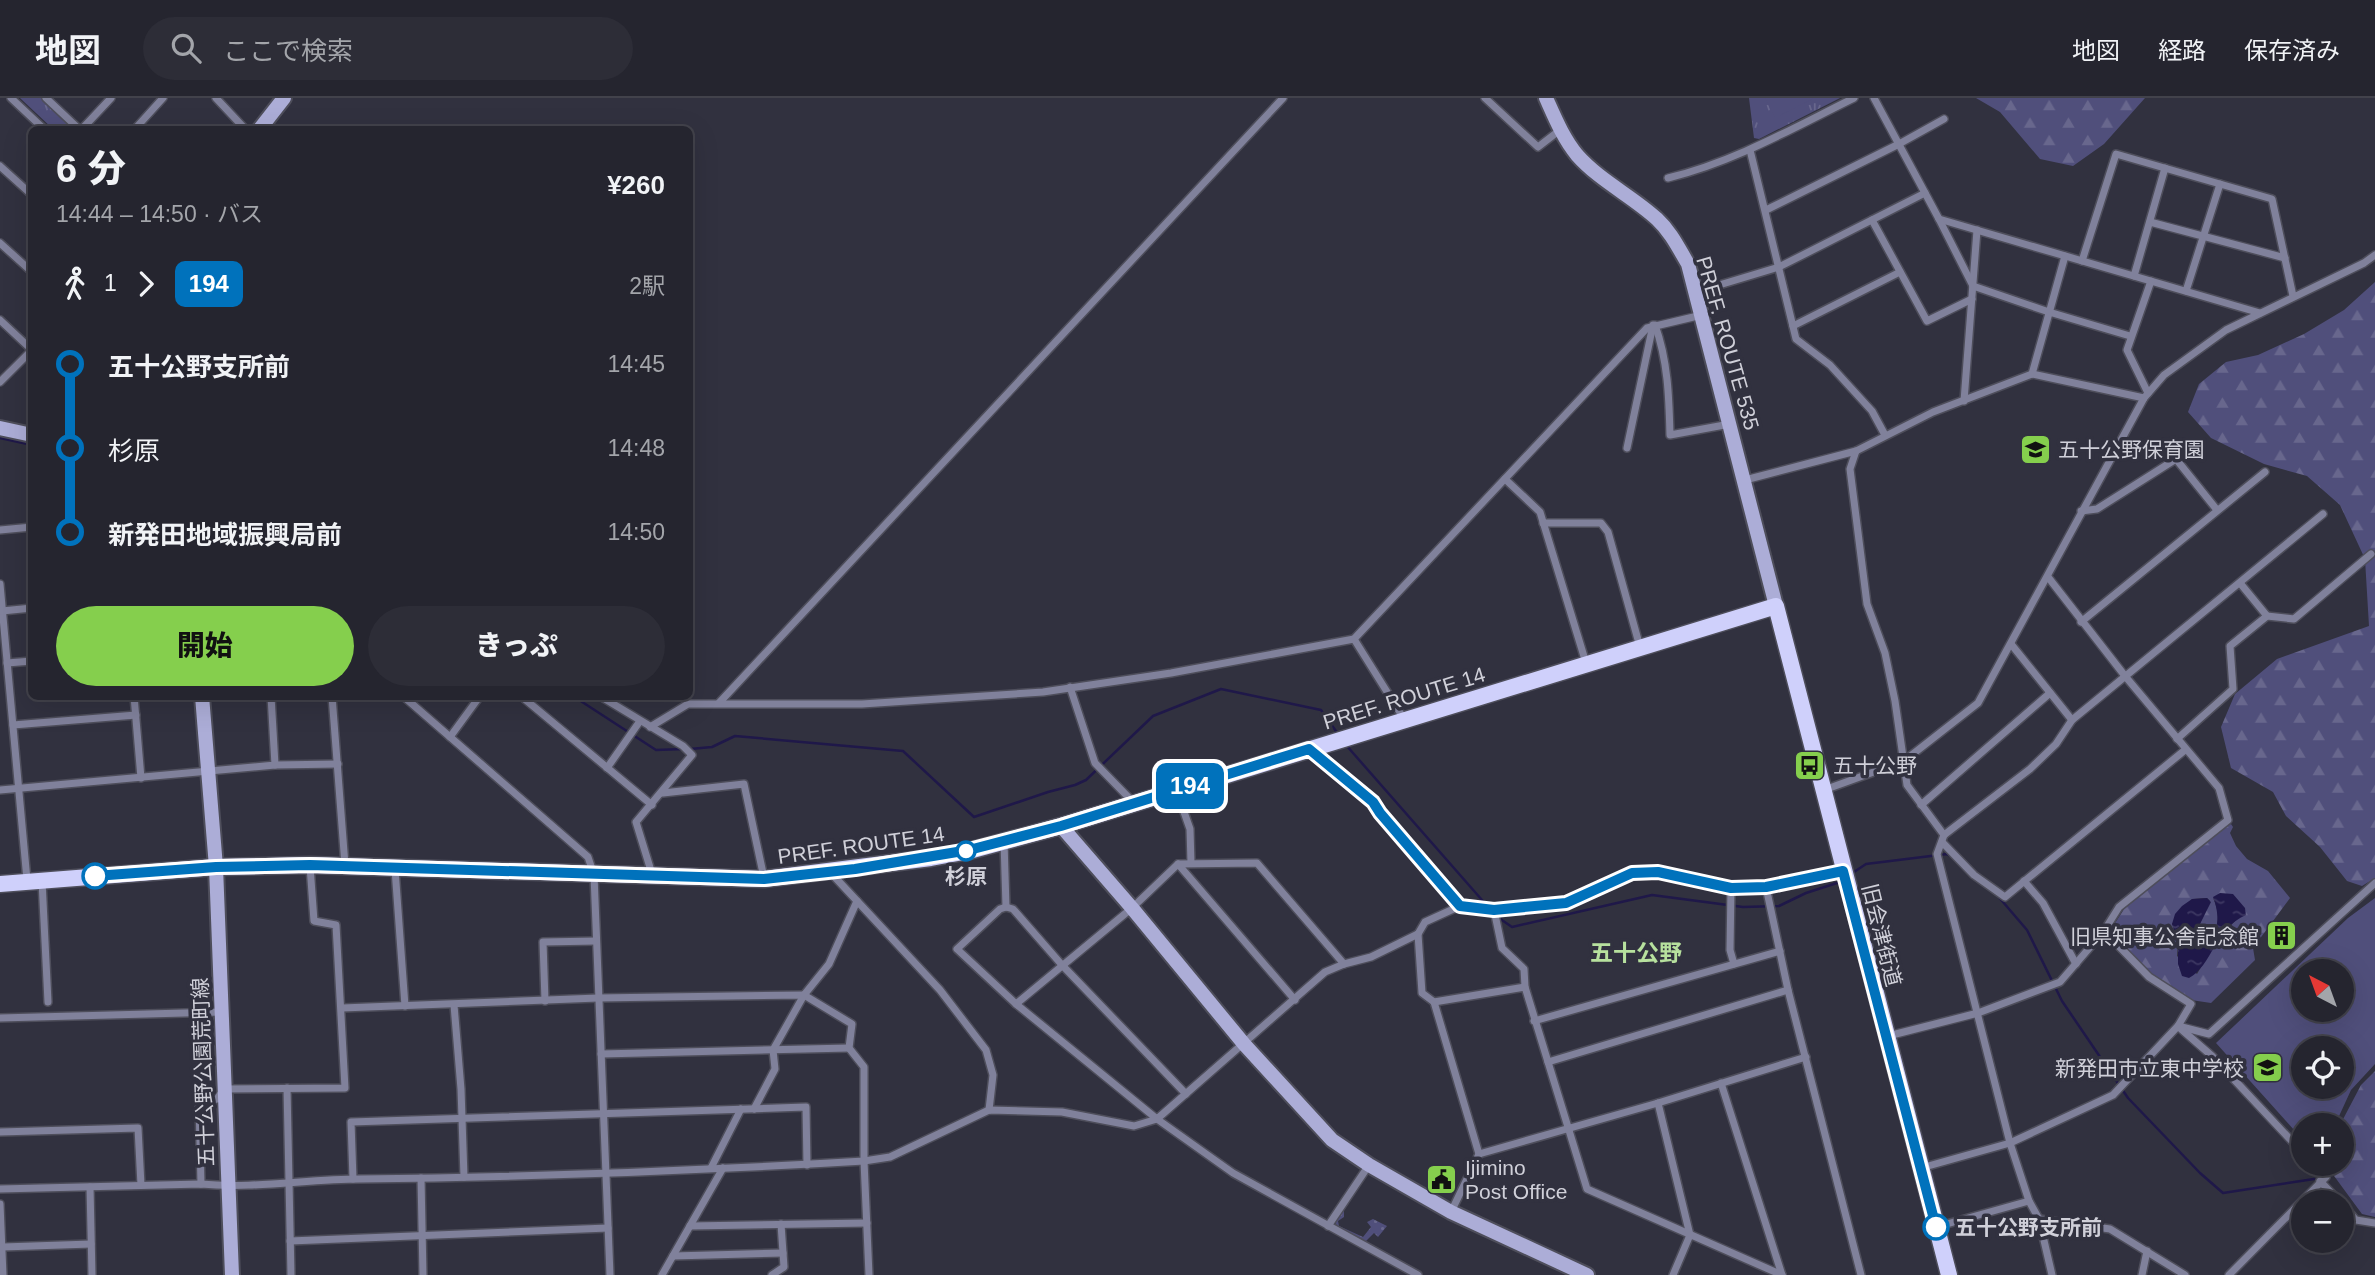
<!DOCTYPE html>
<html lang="ja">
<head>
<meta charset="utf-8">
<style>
  :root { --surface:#25252f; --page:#2d2d37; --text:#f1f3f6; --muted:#a3a5aa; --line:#42424b; --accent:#85cf4d }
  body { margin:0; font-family:Helvetica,"Noto Sans JP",sans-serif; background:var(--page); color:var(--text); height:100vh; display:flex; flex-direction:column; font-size:26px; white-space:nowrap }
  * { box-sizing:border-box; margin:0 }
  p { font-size:23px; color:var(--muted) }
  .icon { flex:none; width:38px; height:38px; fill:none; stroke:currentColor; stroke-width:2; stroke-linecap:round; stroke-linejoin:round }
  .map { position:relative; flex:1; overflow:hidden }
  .drawer { position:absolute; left:28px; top:28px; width:665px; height:574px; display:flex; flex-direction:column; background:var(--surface); border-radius:10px; box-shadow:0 7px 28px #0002,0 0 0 2px var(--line) }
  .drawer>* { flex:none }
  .badge { padding:0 14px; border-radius:10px; font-size:24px; line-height:46px }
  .needle { width:46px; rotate:319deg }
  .buttons { position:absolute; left:2291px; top:861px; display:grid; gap:14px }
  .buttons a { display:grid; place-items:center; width:63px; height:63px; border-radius:50%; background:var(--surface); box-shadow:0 7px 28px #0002,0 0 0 2px var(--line); font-size:35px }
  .map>.badge { position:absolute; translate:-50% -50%; box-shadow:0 0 0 4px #fff }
  .legs { display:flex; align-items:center; gap:10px; height:77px; padding:0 28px; font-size:23px }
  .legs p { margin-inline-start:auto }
  .overview { display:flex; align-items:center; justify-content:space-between; height:119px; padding:0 28px }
  h1 { font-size:38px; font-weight:800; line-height:52px }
  .cta { display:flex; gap:14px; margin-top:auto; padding:14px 28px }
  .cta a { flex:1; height:80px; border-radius:42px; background:var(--accent); color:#111; font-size:28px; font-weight:800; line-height:80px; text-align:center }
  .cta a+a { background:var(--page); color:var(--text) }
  ul { padding:0 28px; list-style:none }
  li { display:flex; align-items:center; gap:24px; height:84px; font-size:26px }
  li i { display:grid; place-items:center; width:10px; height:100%; margin:0 9px; background:currentColor }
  li i::after { content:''; width:18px; height:18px; margin:-9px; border:5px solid; border-radius:50%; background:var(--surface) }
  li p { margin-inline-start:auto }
  li:first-child i { background:linear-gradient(#0000 50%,currentColor 0) }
  li:last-child i { background:linear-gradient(currentColor 50%,#0000 0) }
  header { display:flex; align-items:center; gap:42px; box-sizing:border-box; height:98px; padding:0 35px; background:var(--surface); border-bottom:2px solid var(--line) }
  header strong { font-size:33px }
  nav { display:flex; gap:38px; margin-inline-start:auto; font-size:24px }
  .search { width:490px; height:63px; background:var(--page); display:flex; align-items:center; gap:18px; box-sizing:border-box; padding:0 24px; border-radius:38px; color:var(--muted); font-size:26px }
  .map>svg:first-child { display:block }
  .grass { fill:url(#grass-dots) }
  .forest { fill:url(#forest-firs); fill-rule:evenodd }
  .park { fill:url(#park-tufts) }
  .garden { fill:#504f7b; fill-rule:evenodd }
  .water { fill:url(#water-ripples) }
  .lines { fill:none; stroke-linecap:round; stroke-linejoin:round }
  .stream { stroke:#1f1849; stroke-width:2.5 }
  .street-casing { stroke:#4e4e5b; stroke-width:10 }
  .secondary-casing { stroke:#4e4e5b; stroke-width:18 }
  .primary-casing { stroke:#4e4e5b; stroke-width:19 }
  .street { stroke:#80819b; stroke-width:7 }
  .secondary { stroke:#acadd7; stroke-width:14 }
  .primary { stroke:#cfd0fb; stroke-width:16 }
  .line-1-casing { stroke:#fff; stroke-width:16 }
  .line-1 { stroke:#0072bc; stroke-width:10 }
  .stop-1-dot { fill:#fff; stroke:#0072bc; stroke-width:3.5 }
  .labels { text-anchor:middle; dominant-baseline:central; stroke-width:7; stroke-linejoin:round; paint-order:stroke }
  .street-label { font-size:21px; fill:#d0d0d9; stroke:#31313f }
  .poi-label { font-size:21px; fill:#d0d0d9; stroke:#31313f; text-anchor:start }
  .stop-label { font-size:21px; font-weight:bold; fill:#d0d0d9; stroke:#31313f }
  .neighbourhood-label { font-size:23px; font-weight:bold; fill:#b7e19e; stroke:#31313f }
</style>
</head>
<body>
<header>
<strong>地図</strong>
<div class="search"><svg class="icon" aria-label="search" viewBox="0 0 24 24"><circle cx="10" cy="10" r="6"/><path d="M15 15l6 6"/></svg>ここで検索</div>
<nav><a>地図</a><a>経路</a><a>保存済み</a></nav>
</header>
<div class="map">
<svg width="2375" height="1177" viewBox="0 0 2375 1177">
  <defs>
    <pattern id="grass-dots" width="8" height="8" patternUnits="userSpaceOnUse" patternTransform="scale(1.75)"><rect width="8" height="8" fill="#504f7b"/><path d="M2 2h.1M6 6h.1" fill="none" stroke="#68678d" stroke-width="1.8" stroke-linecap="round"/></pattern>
    <pattern id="forest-firs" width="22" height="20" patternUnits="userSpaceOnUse" patternTransform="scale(1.75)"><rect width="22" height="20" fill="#504f7b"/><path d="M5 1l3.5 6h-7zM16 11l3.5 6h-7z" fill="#68678d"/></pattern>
    <pattern id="park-tufts" width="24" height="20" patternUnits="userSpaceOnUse" patternTransform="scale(1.75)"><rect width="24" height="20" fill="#504f7b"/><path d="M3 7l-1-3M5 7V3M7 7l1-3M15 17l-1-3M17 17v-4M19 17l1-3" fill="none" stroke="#68678d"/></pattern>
    <pattern id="water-ripples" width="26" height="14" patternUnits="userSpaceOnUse" patternTransform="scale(1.75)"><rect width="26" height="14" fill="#1f1849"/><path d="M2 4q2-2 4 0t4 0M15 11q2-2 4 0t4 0" fill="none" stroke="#3e3963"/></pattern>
  </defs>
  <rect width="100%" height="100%" fill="#31313f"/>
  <path class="grass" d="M1349,1105L1344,1112V1119L1338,1123L1339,1128L1363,1139L1371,1129L1367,1124L1373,1121L1387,1128L1378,1139L1374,1135L1365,1144L1337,1129L1335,1123L1346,1106Z"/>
  <g class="forest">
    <path d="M1976,0H2145L2104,46L2073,68L2040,61L2000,14Z"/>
    <path d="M2375,184V780L2362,788L2347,783L2320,749L2286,718L2273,694L2231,670L2221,629L2235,596L2277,561L2369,528L2365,461L2340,407L2307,378L2264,366L2211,340L2188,314L2199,286L2226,264L2258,257L2304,236L2344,212Z"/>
    <path d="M2231,726L2233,729L2230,735L2236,748L2247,761L2268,773L2290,800L2253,850L2255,862L2211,905L2191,902L2150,875L2110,833L2124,811L2226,728ZM2207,800L2210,803L2198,830L2201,841C2222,838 2220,814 2213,800L2237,821L2217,842L2197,876L2177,858L2178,843L2172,826L2192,801Z"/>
    <path d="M2375,973V1119L2362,1116L2326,1067L2342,1066L2340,1027L2361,987Z"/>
  </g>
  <g class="park">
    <path d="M20,0H43L76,31H53Z"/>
    <path d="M1749,0H1840L1759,41L1754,40Z"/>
  </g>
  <g class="garden">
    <path d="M1765,0H1814L1775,20Z"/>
    <path d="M2375,800V966L2351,992L2335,1027H2303V1042L2216,945L2348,820ZM2303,873H2342V912H2303ZM2303,950H2342V989H2303Z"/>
  </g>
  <path class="water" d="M2220,795L2233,796L2245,810L2246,817C2215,830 2212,868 2189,880L2182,878L2178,866V843L2172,826L2175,816L2182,808L2192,801L2207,800L2211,804L2198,830L2201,841C2222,839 2219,814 2213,799Z"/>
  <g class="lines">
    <g class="stream">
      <path d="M0,340L32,347"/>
      <path d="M573,598L656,652L684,651"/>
      <path d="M1346,647L1489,810"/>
      <path d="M690,651L712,649L735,638L903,653L974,719L1048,694L1075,687L1086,682L1153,618L1221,591L1321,612L1338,636"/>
      <path d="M1851,776L1866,766L1947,756L1952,759"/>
      <path d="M1997,797L2027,832L2062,903L2128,1000L2200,1075L2223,1095L2314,1081"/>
      <path d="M1496,818L1512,829L1652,797L1743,809L1779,808L1806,795L1840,784"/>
    </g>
    <defs>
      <g id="street">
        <path d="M11,0L45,32"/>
        <path d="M46,0L80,32"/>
        <path d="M216,0L246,32"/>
        <path d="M1485,0L1538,49L1560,32"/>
        <path d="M1874,0L1939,121L2260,215"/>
        <path d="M81,32L111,0"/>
        <path d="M134,32L163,0"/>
        <path d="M1750,52L1796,241L1830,267L1872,313L1885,337"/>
        <path d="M0,68L32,97"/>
        <path d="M1668,80C1734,64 1793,30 1854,0"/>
        <path d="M1766,112L1899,46L1944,21"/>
        <path d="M1939,121L1973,188L2049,214L2130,238"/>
        <path d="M1872,122L1927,223L1972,201"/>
        <path d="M2150,124L2285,160"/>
        <path d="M0,145L32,174"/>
        <path d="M2082,163L2116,56L2272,101L2293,198"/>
        <path d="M2134,178L2165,70"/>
        <path d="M2186,193L2220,86"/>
        <path d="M1696,194L1779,169L1925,95"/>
        <path d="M0,222L32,252"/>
        <path d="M1655,227C1668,263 1669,299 1670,337L1730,326"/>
        <path d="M1793,228L1900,174"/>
        <path d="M2032,276L2065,158"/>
        <path d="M0,284L32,252"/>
        <path d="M2148,295L2127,252L2151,183"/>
        <path d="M1964,303L1977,132"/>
        <path d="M1627,350L1653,227"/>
        <path d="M1856,353L1850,371L1867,506L1885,555L1895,603L1907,687L1944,737"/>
        <path d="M1505,381L1540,414L1586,565"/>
        <path d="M1745,382L1856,353L1933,314L2032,276L2144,300"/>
        <path d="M2081,413L2097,411L2176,361L2217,412"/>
        <path d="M1543,425H1601L1608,434L1640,549"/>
        <path d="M0,432L32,429"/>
        <path d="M2240,485L2267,518"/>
        <path d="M0,486L27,782"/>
        <path d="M2,513L32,510"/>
        <path d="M2081,524L2265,374"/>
        <path d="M1354,541L1404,621"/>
        <path d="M2011,546L2072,622"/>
        <path d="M7,565L32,563"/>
        <path d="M1070,589L1095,665L1133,704"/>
        <path d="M134,598L141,680"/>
        <path d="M332,598L345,767"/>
        <path d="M403,598L588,759L594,777L610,1177"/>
        <path d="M521,598L652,707"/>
        <path d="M600,598L683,648L692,657L636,724L652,776"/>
        <path d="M719,605L1283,0"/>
        <path d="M13,627L136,617"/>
        <path d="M650,629L688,606H862L1043,594L1171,575L1354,541L1647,230L1702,217"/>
        <path d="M450,639L480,598"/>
        <path d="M2177,641L2233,591L2230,548L2267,518L2294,521L2371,456"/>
        <path d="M1310,652L1355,687L1373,704L1380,715L1460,808L1494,812L1566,805L1632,775L1658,774L1731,790L1766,789L1843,773"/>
        <path d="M275,667L338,666"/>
        <path d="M607,670L640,623"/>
        <path d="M0,692L275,667L271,598"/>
        <path d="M1824,692L1904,663L1978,605L2144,300L2164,277L2226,232L2364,165L2375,157"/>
        <path d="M1177,694L1190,731L1191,765"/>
        <path d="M663,695L744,686L764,780"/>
        <path d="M1921,707L2050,595"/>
        <path d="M1004,743L1006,809"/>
        <path d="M1942,744L1974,777L2005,799L2185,652"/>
        <path d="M1178,766L1295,902"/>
        <path d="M395,771L405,908"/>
        <path d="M831,775L940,892L986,952L993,977L989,1012"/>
        <path d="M42,783L48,904"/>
        <path d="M2024,783L2043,805L2076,866"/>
        <path d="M1766,789L1788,892L1861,1177"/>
        <path d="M1731,790L1730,852L1734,866"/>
        <path d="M1494,812L1502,850L1524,871L1525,889"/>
        <path d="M1418,836L1422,895L1434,904L1479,1056L1451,1114"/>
        <path d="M545,903L543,844L596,843"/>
        <path d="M1434,904L1525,889L1587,1091L1782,1177"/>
        <path d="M1016,906L1132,810L1178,766L1257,765L1344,866"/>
        <path d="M454,907L461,991L464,1079"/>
        <path d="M342,910L598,900L804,897L852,926L849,950L864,969V1063L869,1177"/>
        <path d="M0,920L221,914"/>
        <path d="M1534,923L1780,853"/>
        <path d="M2178,928L2209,936L2375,785"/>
        <path d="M2181,931L2212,958L2303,1055"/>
        <path d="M1888,938L1978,915L2060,884L2104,833L2119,809L2228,722L2219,690L2125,578L2048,479"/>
        <path d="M601,956L849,950"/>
        <path d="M1548,964L1788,892"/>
        <path d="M1721,985L1782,1177"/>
        <path d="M287,990L291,1177"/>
        <path d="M1186,996L1062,867L1013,811L1006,809L1000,811L957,851L1016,906L1157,1021L1233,1075L1418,1177"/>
        <path d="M1658,1005L1690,1137L1673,1177"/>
        <path d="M754,1011L775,971L773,952L804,897L829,866L857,803"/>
        <path d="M0,1034L138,1030L141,1087"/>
        <path d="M1479,1056L1658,1005L1806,959"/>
        <path d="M711,1070L741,1011"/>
        <path d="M1921,1070L2010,1045L2113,997L2178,928L2191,906L2149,879L2104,833"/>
        <path d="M421,1080L423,1177"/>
        <path d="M353,1081L351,1024L806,1009L807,1067"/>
        <path d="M2320,1083L2340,1104"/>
        <path d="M201,1086L199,1005L217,1001L224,991L345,990L336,827L314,823L310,768"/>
        <path d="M90,1089L92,1177"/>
        <path d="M0,1091L201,1086C254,1091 307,1081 360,1081C528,1079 697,1073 864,1063L890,1059L989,1012L1062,1014L1134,1028L1157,1021L1325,874L1344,866L1371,859L1418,836L1425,824L1460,808"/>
        <path d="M0,1106L3,1177"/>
        <path d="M2342,1106L2356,1122L2375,1125"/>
        <path d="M2039,1121L2110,1131L2185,1177"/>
        <path d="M690,1128L867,1125"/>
        <path d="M1328,1128L1369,1067"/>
        <path d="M1936,1129L2029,1103"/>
        <path d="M290,1143L608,1130"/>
        <path d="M3,1149L91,1146"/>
        <path d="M673,1158L783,1155"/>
        <path d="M662,1177L723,1070"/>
        <path d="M772,1177L784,1169L781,1126"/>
        <path d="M2052,1177L2039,1121L2029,1103L2010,1045L1937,756L1944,737L2030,671L2056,646L2072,622L2323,416"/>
        <path d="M2142,1177L2147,1153"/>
        <path d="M2229,1177L2326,1079L2313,1066"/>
      </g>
      <g id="secondary">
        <path d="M1546,0C1555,20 1563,40 1577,57C1600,83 1632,98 1657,121C1671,134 1679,151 1688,166L1776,508"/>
        <path d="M259,32L284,0"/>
        <path d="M0,330L32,337"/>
        <path d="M202,598L216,769L232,1177"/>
        <path d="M1061,728L1132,810L1244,946L1332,1042L1369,1067L1451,1114L1587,1177"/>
      </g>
      <path id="primary" d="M0,786L216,769L310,767L764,781L931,760L969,753L1061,728L1776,508L1949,1177"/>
    </defs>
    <use href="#street" class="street-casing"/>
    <use href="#secondary" class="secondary-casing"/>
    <use href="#primary" class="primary-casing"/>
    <use href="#street" class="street"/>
    <use href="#secondary" class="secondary"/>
    <use href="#primary" class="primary"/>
  </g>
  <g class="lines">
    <defs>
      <path id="line-1" d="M95,778L216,769L310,767L764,781L855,771L969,752L1061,728L1309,651L1373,704L1380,715L1460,808L1494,812L1566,805L1632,775L1658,774L1731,790L1766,789L1843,773L1936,1129"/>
    </defs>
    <use href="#line-1" class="line-1-casing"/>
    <use href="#line-1" class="line-1"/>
  </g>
  <defs>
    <symbol id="school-square" viewBox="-11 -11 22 22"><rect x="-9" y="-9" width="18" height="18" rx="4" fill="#85cf4d" stroke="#31313f"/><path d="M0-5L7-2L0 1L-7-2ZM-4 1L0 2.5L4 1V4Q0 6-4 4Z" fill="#111"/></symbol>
    <symbol id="bus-square" viewBox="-11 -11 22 22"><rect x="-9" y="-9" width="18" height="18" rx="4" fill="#85cf4d" stroke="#31313f"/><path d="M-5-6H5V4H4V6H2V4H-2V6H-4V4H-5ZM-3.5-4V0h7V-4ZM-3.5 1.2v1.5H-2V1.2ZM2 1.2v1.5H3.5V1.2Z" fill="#111"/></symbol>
    <symbol id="building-square" viewBox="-11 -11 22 22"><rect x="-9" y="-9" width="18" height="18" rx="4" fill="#85cf4d" stroke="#31313f"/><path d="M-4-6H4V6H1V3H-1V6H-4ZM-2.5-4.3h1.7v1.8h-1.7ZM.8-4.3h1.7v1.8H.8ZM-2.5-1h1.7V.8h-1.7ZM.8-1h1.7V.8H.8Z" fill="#111"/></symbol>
    <symbol id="civic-square" viewBox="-11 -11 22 22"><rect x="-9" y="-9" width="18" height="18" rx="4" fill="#85cf4d" stroke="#31313f"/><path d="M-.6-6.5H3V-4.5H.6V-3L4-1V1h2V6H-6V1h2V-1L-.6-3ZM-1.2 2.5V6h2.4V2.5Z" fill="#111"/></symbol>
  </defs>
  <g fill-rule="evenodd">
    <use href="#school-square" x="2018" y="334" width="35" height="35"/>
    <use href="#bus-square" x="1792" y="650" width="35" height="35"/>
    <use href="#building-square" x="2264" y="820" width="35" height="35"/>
    <use href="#school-square" x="2250" y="952" width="35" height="35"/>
    <use href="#civic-square" x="1424" y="1064" width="35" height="35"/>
  </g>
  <g class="stop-1-dot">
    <circle cx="966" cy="753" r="9"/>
    <circle cx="95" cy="778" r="12"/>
    <circle cx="1936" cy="1129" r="12"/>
  </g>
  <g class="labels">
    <g class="street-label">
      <text transform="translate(1728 245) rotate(74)">PREF. ROUTE 535</text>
      <text transform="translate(1404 600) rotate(-17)">PREF. ROUTE 14</text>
      <text transform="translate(861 747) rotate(-8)">PREF. ROUTE 14</text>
      <text transform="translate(1882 837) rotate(76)">旧会津街道</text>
      <text transform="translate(203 974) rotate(-92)">五十公野公園荒町線</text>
    </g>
    <g class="poi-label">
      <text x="2058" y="351">五十公野保育園</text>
      <text x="1833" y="667">五十公野</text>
      <text x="2259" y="838" text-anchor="end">旧県知事公舎記念館</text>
      <text x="2244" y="970" text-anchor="end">新発田市立東中学校</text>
      <text x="1465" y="1069">Ijimino<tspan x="1465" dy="24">Post Office</tspan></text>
    </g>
    <g class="stop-label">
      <text x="966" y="778">杉原</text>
      <text x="1955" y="1129" text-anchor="start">五十公野支所前</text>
    </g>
    <g class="neighbourhood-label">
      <text x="1636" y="855">五十公野</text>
    </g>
  </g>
</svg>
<div class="buttons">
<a><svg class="needle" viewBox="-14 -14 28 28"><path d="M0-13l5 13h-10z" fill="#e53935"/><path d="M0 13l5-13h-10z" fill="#a3a5aa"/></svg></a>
<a><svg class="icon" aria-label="locate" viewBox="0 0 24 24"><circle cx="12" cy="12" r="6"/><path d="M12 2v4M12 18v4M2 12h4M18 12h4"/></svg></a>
<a>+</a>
<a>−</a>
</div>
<b class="badge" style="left:1190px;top:688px;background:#0072bc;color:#fff">194</b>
<section class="drawer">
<div class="overview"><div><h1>6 分</h1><p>14:44 – 14:50 · バス</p></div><b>¥260</b></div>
<div class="legs"><svg class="icon" aria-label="walk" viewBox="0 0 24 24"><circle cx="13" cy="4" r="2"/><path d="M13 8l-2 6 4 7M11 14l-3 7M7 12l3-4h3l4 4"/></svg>1<svg class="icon" aria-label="forward" viewBox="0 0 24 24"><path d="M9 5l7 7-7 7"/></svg><b class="badge" style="background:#0072bc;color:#fff">194</b><p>2駅</p></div>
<ul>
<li><i style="color:#0072bc"></i><b>五十公野支所前</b><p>14:45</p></li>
<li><i style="color:#0072bc"></i><span>杉原</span><p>14:48</p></li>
<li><i style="color:#0072bc"></i><b>新発田地域振興局前</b><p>14:50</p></li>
</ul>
<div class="cta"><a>開始</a><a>きっぷ</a></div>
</section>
</div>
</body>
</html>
